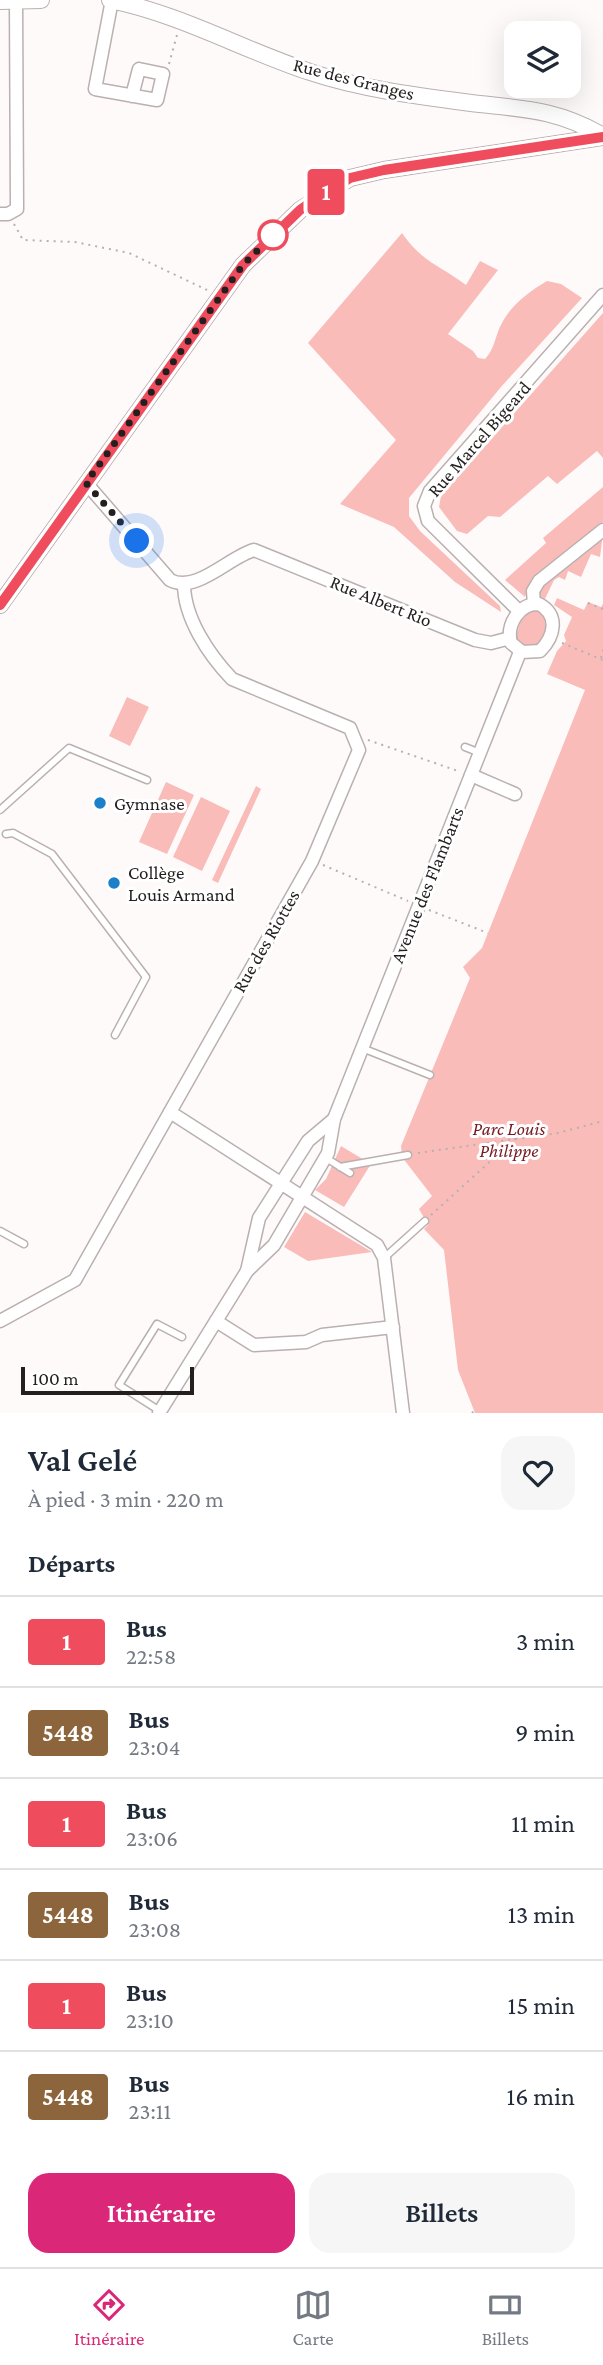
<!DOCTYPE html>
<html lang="fr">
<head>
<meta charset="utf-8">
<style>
  :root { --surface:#fff; --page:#f6f6f7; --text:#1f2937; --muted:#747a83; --line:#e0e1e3; --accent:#db2777 }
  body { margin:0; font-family:"Crimson Pro",serif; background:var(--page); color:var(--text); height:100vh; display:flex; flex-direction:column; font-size:26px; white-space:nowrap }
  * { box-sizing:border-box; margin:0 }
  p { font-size:23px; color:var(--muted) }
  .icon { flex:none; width:38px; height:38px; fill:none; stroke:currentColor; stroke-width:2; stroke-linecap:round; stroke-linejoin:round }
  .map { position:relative; height:1413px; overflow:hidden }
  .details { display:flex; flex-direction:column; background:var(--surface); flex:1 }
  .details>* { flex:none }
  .badge { padding:0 14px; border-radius:5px; font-size:24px; line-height:46px }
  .buttons { position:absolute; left:504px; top:21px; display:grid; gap:14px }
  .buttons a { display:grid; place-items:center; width:77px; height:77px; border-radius:14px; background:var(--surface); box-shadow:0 7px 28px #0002; font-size:35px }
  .scale { position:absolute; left:21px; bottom:18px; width:173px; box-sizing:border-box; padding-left:7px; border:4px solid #231f1f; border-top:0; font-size:19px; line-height:24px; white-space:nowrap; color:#231f1f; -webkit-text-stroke:5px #fff; paint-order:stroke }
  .you { position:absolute; width:35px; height:35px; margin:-18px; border:5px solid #fff; border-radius:50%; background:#1a73e8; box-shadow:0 0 0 10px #1a73e833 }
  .map>.badge { position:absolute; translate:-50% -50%; box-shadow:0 0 0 4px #fff }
  h2 { padding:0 28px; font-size:26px; line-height:63px }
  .round { display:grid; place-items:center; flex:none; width:74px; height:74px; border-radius:21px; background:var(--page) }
  .headline { display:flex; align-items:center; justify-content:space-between; height:119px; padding:0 28px }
  h1 { font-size:33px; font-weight:600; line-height:52px }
  .primary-button { display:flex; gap:14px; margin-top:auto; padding:14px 28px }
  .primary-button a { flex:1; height:80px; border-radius:21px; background:var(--accent); color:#fff; font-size:28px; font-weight:600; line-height:80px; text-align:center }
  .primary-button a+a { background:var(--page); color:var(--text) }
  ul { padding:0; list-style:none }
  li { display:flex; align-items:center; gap:21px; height:91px; padding:0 28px; border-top:2px solid var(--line) }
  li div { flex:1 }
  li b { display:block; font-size:26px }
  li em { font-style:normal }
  li .badge { min-width:77px; font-weight:700; text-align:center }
  .dock { display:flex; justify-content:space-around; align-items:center; height:98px; border-top:2px solid var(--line); background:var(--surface); font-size:19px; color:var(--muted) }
  .dock a { display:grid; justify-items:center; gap:4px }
  .dock .on { color:var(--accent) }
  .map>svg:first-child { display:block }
  .green { fill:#f9bcb9 }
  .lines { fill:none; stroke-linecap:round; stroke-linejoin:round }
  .lane-casing { stroke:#bbb0b0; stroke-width:9 }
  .street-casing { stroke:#bbb0b0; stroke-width:15 }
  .secondary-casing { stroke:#bbb0b0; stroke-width:18 }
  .path { stroke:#b6b1b1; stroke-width:2; stroke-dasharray:2 5; stroke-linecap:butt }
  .lane { stroke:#fff; stroke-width:6 }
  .street { stroke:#fff; stroke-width:12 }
  .secondary { stroke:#fff; stroke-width:16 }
  .line-casing { stroke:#fff; stroke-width:16 }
  .line { stroke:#ef4d5e; stroke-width:10 }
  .walk { stroke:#231f1f; stroke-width:7; stroke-dasharray:0 12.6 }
  .stop-dot { fill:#fff; stroke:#ef4d5e; stroke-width:3.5 }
  .poi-dot { fill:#1b7fca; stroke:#fff; stroke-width:2.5 }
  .labels { text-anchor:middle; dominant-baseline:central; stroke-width:6; stroke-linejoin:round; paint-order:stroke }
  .street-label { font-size:19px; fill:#231f1f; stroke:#fff }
  .poi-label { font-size:19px; fill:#231f1f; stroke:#fff; text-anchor:start }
  .park-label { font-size:19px; font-style:italic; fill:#771920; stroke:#fff }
</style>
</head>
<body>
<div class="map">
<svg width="603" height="1413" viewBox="0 0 603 1413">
  <rect width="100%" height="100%" fill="#fffafa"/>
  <g class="green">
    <path d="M402,233C423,263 438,264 466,285L480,261L498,270L448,334L473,351L478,358L485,359C495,349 495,335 502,323C511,305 530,291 547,281L561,284L582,298L501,387L409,498V516L420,531L500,606L501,612L455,582L394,527L340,504L396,440L308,343Z"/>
    <path d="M603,313V458L597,451L557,484L548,476L500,517L488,516L467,534L457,531L439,507L441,496Z"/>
    <path d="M603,487V522L531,580L525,597L505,580L546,543L543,538Z"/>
    <path d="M603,533L600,557L591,554L581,577L568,571L565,580L559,577L554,580L545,599L537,594L538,589Z"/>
    <path d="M557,598L584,610L588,602L601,607L603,604V1413H475L458,1370L444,1250L424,1229L428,1225L419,1209L432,1196L402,1157L401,1146L470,978L463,967L482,948L585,690L547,674L557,651L566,641L564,635L572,617L554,605Z"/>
    <path d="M528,610H541L549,621C544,636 543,645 527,649L515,639L522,616Z"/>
    <path d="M127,697L149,707L130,746L109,736Z"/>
    <path d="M166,782L194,795L167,854L139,842Z"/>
    <path d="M256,786L261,789L218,883L212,880Z"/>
    <path d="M201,797L230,811L202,871L173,857Z"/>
    <path d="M341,1146L371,1164L344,1207L315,1190L326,1179Z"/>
    <path d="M305,1212L372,1252L308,1261L284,1247Z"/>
  </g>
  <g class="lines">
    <defs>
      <g id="lane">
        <path d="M465,747L480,753"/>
        <path d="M0,810L69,748L147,780"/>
        <path d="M6,834L13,833L52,854L146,977L115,1035"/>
        <path d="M362,1048L430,1075"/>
        <path d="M326,1158L350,1173"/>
        <path d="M340,1167L408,1155"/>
        <path d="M0,1231L24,1244"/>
        <path d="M384,1258L425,1221"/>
        <path d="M160,1411L119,1385L157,1324L182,1337"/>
      </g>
      <g id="street">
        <path d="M112,0L95,89L157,100L163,74L139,69L132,96"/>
        <path d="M0,214H8L17,209L16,1"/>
        <path d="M86,483L170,580C196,594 229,557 254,550L475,640L491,643L510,638"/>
        <path d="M534,604L533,591L539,581L603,530"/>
        <path d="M539,604C559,615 555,636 540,651L522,652L511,643C506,625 519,603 539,604Z"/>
        <path d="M519,611L428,521L424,506L430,491L603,295"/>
        <path d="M471,775L515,794"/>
        <path d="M170,1112L377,1245L384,1258L403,1413"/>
        <path d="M247,1271L259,1218L308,1141L334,1119"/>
        <path d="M0,1321L75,1280L312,861L359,750L350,728L232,679C209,655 184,618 184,584"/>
        <path d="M216,1321L254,1345L306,1342L322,1335L393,1327"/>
        <path d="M159,1413L247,1271L274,1245L328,1153L334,1119L520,652"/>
      </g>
      <g id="secondary">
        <path d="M110,0C180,14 243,50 310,72C361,89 417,96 471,103C523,109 557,109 603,136"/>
        <path d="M0,1L41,0"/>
        <path d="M0,605L243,265L300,210L350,178L384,170L603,137"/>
      </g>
    </defs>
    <use href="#lane" class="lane-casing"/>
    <use href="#street" class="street-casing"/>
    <use href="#secondary" class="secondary-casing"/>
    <g class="path">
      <path d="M169,64L177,35"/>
      <path d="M14,224L23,240L75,242L129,253L207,290"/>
      <path d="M588,603L603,609"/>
      <path d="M562,643L603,660"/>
      <path d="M601,658L603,650"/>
      <path d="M368,740L458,771"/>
      <path d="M323,865L408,901"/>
      <path d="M429,910L488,933"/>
      <path d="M418,1153L558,1133L603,1121"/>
      <path d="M431,1215L515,1139"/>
      <path d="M472,1413L474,1411"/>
    </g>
    <use href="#lane" class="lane"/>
    <use href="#street" class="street"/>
    <use href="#secondary" class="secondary"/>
  </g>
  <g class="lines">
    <defs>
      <path id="line" d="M0,605L243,265L300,210L314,200L350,178L384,170L603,137"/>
    </defs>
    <use href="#line" class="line-casing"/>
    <use href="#line" class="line"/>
    <path class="walk" d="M137,541L86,483L243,265L273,235"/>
  </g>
  <circle class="stop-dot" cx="273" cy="235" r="14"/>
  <g class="poi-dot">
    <circle cx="100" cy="803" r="7"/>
    <circle cx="114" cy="883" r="7"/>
  </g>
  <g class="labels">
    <g class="street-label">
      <text transform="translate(354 79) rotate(14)">Rue des Granges</text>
      <text transform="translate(479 439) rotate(-49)">Rue Marcel Bigeard</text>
      <text transform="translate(381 601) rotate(22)">Rue Albert Rio</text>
      <text transform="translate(427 885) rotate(-68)">Avenue des Flambarts</text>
      <text transform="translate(266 941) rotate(-60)">Rue des Riottes</text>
    </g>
    <g class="poi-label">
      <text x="114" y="803">Gymnase</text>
      <text x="128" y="872">Collège<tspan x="128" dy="22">Louis Armand</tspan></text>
    </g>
    <g class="park-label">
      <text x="509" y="1128">Parc Louis<tspan x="509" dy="22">Philippe</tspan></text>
    </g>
  </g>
</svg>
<div class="buttons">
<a><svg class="icon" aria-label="layers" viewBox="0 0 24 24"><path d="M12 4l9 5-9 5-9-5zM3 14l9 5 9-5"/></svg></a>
</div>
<div class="scale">100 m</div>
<div class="you" style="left:137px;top:541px"></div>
<b class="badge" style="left:326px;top:192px;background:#ef4d5e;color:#fff">1</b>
</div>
<section class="details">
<div class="headline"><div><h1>Val Gelé</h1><p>À pied · 3 min · 220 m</p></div><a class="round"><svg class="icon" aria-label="heart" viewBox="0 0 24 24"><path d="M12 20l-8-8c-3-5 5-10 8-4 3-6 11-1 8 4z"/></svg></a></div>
<h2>Départs</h2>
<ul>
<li><span class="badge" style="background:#ef4d5e;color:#fff">1</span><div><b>Bus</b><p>22:58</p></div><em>3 min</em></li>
<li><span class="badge" style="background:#8d653d;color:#fff">5448</span><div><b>Bus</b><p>23:04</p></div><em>9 min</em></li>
<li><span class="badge" style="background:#ef4d5e;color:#fff">1</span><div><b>Bus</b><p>23:06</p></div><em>11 min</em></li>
<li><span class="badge" style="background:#8d653d;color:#fff">5448</span><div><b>Bus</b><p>23:08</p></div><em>13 min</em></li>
<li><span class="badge" style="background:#ef4d5e;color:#fff">1</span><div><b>Bus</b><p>23:10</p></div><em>15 min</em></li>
<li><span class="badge" style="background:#8d653d;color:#fff">5448</span><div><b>Bus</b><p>23:11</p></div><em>16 min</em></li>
</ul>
<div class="primary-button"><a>Itinéraire</a><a>Billets</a></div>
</section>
<nav class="dock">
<a class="on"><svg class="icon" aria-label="directions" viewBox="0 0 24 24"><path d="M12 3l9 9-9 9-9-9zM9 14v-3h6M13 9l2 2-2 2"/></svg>Itinéraire</a>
<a><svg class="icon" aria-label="map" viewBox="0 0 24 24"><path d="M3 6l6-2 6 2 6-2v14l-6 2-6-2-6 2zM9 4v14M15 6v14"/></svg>Carte</a>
<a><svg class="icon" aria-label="tickets" viewBox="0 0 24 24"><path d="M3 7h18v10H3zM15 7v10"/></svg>Billets</a>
</nav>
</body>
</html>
